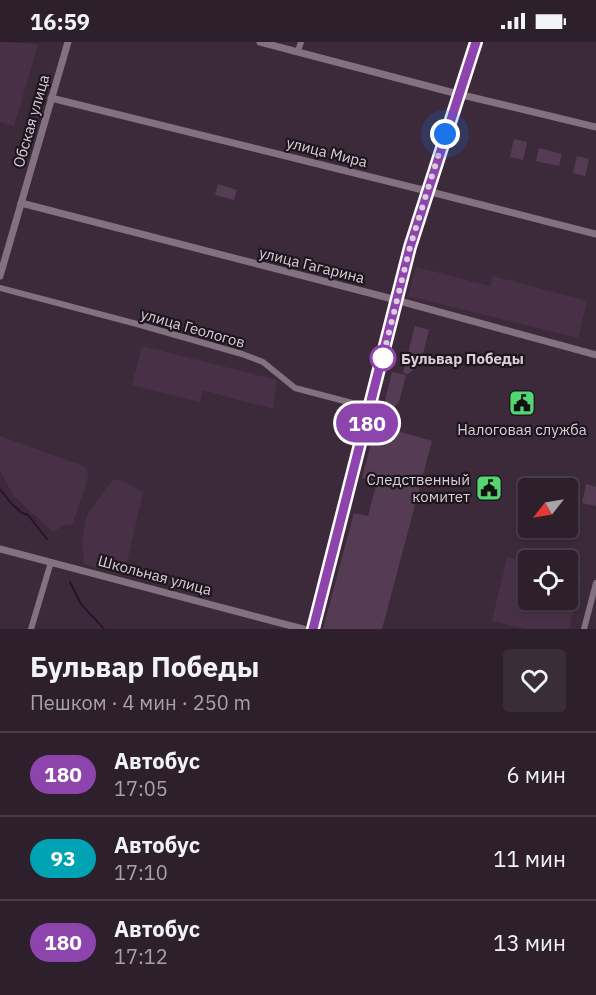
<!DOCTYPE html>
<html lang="ru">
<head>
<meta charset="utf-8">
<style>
  :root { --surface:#2d202c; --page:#392d38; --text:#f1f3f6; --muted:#a7a3a9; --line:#483e48 }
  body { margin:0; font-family:"IBM Plex Sans",sans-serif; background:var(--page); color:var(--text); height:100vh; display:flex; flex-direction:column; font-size:22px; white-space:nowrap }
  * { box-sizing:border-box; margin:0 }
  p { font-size:20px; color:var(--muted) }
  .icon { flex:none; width:33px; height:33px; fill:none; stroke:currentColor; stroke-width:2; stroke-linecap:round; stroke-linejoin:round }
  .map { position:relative; height:587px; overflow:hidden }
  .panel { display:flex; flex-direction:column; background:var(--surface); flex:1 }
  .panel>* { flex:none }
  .badge { padding:0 12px; border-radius:20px; font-size:21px; line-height:39px }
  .needle { width:39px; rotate:239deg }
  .tools { position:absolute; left:518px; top:436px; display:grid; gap:12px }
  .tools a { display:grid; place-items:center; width:60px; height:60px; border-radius:6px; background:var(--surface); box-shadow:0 3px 9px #0003,0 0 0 2px var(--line); font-size:30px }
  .you { position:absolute; width:30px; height:30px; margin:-15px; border:4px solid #fff; border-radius:50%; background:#1a73e8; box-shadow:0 0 0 9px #1a73e833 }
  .map>.badge { position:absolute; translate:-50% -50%; box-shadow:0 0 0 3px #fff }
  .round { display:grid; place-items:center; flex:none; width:63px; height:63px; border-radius:6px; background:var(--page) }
  .overview { display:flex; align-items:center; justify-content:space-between; height:102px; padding:0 30px }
  h1 { font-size:28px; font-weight:800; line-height:45px }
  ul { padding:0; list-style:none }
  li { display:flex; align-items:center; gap:18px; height:84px; padding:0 30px; border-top:2px solid var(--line) }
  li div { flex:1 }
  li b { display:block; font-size:22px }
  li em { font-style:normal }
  li .badge { min-width:66px; font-weight:700; text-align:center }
  .status { display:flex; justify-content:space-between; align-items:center; height:42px; padding:0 30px; background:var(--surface); direction:ltr }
  .status svg { height:16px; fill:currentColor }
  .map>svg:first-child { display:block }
  .built { fill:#483147 }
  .green { fill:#553c54 }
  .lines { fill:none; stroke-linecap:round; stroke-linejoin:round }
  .stream { stroke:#310e30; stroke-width:2 }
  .minor { stroke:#837182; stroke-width:6 }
  .tertiary { stroke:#837182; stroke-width:7 }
  .secondary { stroke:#b294b0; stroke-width:8 }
  .line-casing { stroke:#fff; stroke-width:14 }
  .line { stroke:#8e44ad; stroke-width:9 }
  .walk { stroke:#daced9; stroke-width:6; stroke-dasharray:0 10.8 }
  .stop-dot { fill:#fff; stroke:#8e44ad; stroke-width:3 }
  .labels { text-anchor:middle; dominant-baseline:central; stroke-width:4.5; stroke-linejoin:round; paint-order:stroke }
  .street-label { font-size:15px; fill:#daced9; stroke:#1e161e }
  .stop-label { font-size:15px; font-weight:bold; fill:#daced9; stroke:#1e161e; text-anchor:start }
  .poi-label { font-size:15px; fill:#daced9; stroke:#1e161e }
</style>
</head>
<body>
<div class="status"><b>16:59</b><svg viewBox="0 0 49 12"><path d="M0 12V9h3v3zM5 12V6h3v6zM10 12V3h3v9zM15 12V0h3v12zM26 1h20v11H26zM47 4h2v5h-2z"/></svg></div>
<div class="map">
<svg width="596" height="587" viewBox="0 0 596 587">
  <rect width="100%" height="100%" fill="#3c2a3b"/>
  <g class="built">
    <path d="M0,0L38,2L14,84L0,80Z"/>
    <path d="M416,225L490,244L493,234L587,259L578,296L408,254Z"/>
    <path d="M142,304L277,338L273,367L203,348L200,360L132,343Z"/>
    <path d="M0,394L86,425L88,436L72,483L66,482L53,490L14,454L0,429Z"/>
    <path d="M113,438H121L143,450L124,533L84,522L82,499L85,481L88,471Z"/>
    <path d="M507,515L528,520V558H567V530L582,534L569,587H525L492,579Z"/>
  </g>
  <g class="green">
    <path d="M514,97L527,100L523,118L510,115Z"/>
    <path d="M539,106L562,112L559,124L536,119Z"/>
    <path d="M577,114L589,117L585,134L573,131Z"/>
    <path d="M218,142L237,148L234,158L215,153Z"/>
    <path d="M415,284L429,288L420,323L408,332L403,331Z"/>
    <path d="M392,330L406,333L399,360L390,369L383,367Z"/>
    <path d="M376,383L432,399L382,587H323L354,471L368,474L377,440L362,436Z"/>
    <path d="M586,442L596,445V464L582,461Z"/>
  </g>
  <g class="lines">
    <g class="stream">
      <path d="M0,447L11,461L22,471L28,473L47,497"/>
      <path d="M70,540L81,562L104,587"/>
    </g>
    <g class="minor">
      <path d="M298,9L301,0"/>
      <path d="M0,246L137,282L242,312L263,320L295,346L371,366"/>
      <path d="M31,587L51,520"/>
      <path d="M584,587L596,541"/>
    </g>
    <g class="tertiary">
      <path d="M260,0L458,52L596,85"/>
      <path d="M51,56L427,149L596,192"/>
      <path d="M21,161L385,255L596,313"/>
      <path d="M0,234L68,0"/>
      <path d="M0,507L303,587"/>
    </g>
    <path class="secondary" d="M313,587L414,191L476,0"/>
  </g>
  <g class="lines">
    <defs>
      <path id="line" d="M313,587L410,205L476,0"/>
    </defs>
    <use href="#line" class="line-casing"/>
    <use href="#line" class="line"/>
    <path class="walk" d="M383,316L382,319L410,205L445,92"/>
  </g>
  <defs>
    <symbol id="civic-square" viewBox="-11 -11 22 22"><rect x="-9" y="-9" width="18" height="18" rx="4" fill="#55d672" stroke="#1e161e"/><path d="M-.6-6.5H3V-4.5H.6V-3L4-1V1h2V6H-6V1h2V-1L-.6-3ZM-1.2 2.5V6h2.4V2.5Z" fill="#111"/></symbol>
  </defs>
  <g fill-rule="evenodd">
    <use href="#civic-square" x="507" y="346" width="30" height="30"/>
    <use href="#civic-square" x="474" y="431" width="30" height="30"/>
  </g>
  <circle class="stop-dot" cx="383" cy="316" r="12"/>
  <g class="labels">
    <g class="street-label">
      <text transform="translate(31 79) rotate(-74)">Обская улица</text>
      <text transform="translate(327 110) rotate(14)">улица Мира</text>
      <text transform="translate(312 223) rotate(14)">улица Гагарина</text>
      <text transform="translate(193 286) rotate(16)">улица Геологов</text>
      <text transform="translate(155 533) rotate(15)">Школьная улица</text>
    </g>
    <g class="stop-label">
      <text x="401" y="316">Бульвар Победы</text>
    </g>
    <g class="poi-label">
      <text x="522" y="387">Налоговая служба</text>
      <text x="470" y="437" text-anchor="end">Следственный<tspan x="470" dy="17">комитет</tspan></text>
    </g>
  </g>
</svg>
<div class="tools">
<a><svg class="needle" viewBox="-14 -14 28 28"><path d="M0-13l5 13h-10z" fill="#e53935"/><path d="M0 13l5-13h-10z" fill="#a7a3a9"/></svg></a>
<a><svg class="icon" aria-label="locate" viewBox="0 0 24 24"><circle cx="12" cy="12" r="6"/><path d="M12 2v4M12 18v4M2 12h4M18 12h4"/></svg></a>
</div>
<div class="you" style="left:445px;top:92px"></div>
<b class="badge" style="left:367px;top:381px;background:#8e44ad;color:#fff">180</b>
</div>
<section class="panel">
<div class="overview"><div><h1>Бульвар Победы</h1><p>Пешком · 4 мин · 250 m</p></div><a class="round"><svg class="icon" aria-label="heart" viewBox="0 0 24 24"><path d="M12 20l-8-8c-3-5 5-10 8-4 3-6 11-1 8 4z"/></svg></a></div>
<ul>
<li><span class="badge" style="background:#8e44ad;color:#fff">180</span><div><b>Автобус</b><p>17:05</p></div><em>6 мин</em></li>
<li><span class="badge" style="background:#00a3b4;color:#fff">93</span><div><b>Автобус</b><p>17:10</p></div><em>11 мин</em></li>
<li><span class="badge" style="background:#8e44ad;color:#fff">180</span><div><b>Автобус</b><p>17:12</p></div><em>13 мин</em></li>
</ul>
</section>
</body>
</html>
